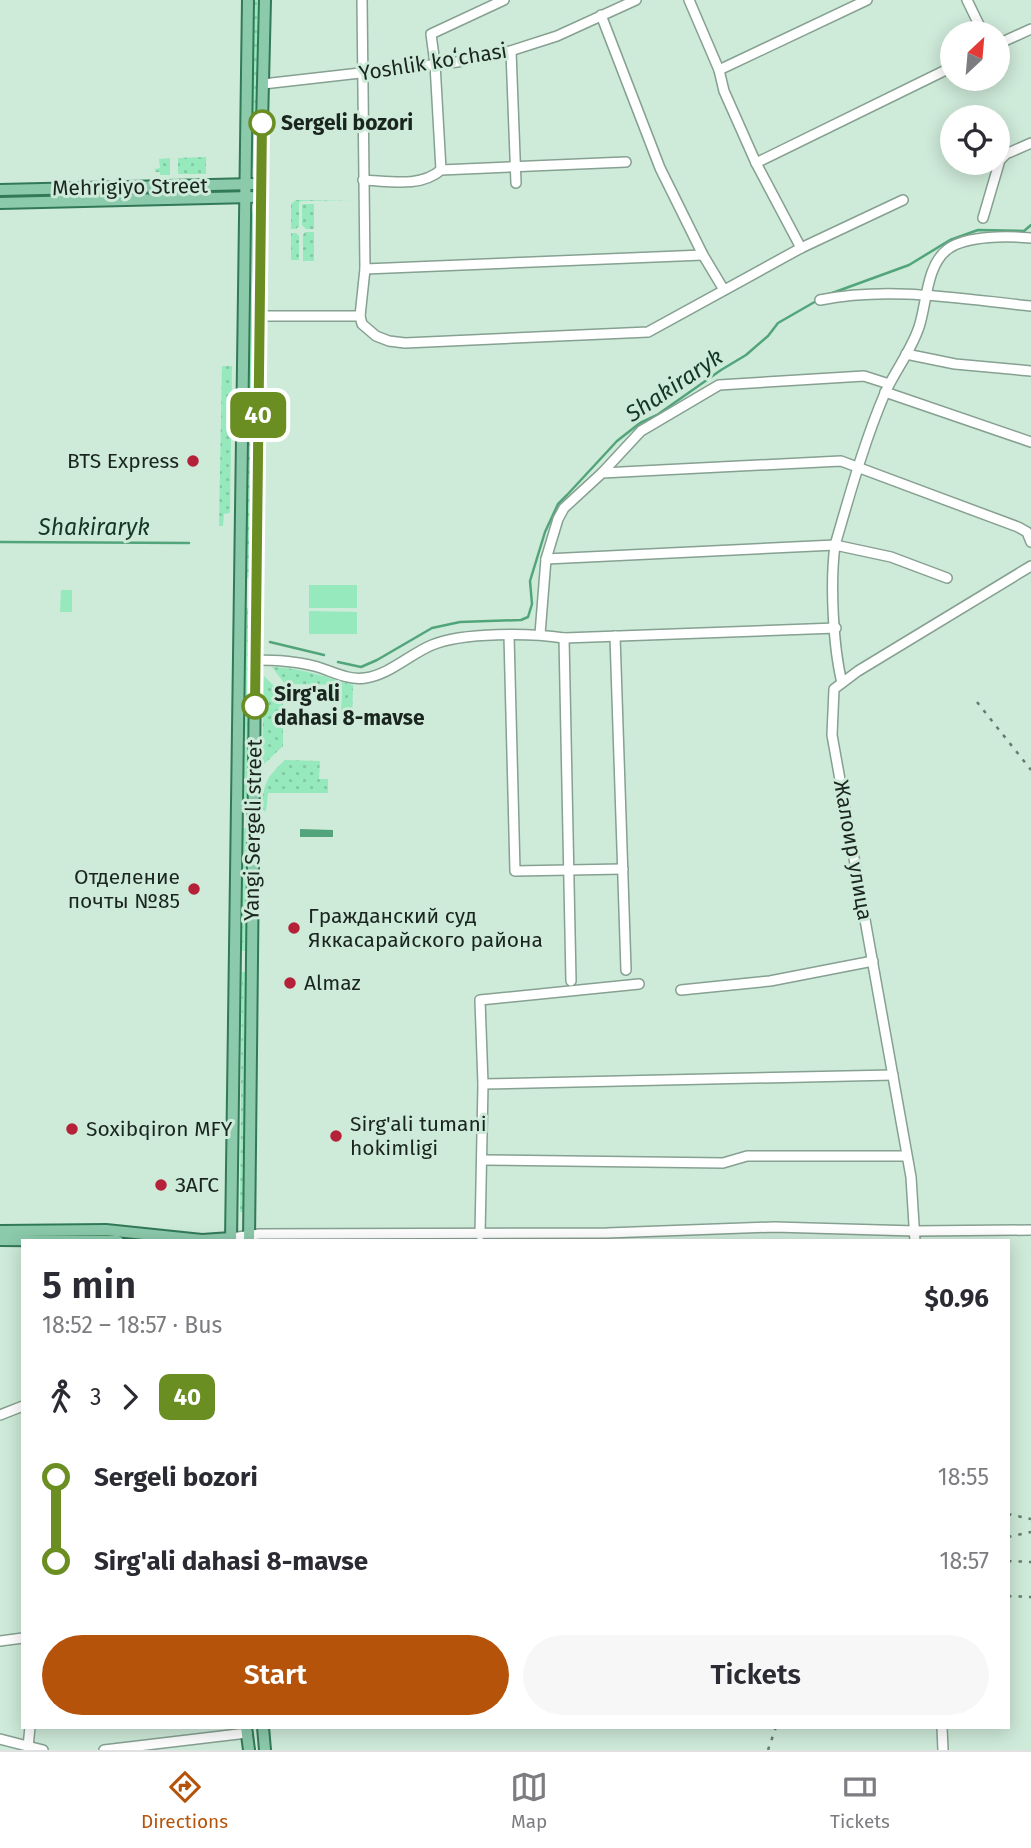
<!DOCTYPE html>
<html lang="en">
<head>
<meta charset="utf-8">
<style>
  :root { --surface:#fff; --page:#f7f7f7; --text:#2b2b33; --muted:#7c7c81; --line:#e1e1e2; --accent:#b45309 }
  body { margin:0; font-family:"Fira Sans",sans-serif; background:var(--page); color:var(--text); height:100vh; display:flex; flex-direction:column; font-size:26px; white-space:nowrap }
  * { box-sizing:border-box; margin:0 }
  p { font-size:23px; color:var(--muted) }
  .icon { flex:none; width:38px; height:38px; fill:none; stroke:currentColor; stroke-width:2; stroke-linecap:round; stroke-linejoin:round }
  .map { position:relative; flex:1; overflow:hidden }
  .details { position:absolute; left:21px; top:1239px; width:989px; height:490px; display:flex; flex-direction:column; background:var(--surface); border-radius:0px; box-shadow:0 4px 18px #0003 }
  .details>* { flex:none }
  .badge { padding:0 14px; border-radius:10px; font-size:24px; line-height:46px }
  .needle { width:46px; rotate:26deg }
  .controls { position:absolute; left:940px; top:21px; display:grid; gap:14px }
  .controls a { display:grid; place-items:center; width:70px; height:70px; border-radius:50%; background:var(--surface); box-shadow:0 4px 18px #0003; font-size:35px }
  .map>.badge { position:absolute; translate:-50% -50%; box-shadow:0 0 0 4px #fff }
  .legs { display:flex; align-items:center; gap:10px; height:77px; padding:0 21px; font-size:23px }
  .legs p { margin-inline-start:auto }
  .head { display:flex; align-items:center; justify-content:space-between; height:119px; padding:0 21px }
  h1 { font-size:38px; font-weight:600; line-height:52px }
  .button { display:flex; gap:14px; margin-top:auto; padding:14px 21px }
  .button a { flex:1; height:80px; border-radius:42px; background:var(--accent); color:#fff; font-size:28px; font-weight:600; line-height:80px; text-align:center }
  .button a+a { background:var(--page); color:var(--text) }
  ul { padding:0 21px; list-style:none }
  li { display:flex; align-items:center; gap:24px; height:84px; font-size:26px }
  li i { display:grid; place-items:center; width:10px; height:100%; margin:0 9px; background:currentColor }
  li i::after { content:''; width:18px; height:18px; margin:-9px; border:5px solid; border-radius:50%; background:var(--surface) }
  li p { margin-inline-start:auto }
  li:first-child i { background:linear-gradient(#0000 50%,currentColor 0) }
  li:last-child i { background:linear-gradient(currentColor 50%,#0000 0) }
  .menu { display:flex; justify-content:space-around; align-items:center; height:98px; border-top:2px solid var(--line); background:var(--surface); font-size:19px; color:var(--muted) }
  .menu a { display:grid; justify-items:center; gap:4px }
  .menu .selected { color:var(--accent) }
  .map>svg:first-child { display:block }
  .grass { fill:url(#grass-dots) }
  .green { fill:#95e9bc }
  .water { fill:#52a57b }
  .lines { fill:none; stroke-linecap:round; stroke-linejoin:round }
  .stream { stroke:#52a57b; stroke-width:2.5 }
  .minor-casing { stroke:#86a091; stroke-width:12 }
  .major-casing { stroke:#327957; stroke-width:14 }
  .minor { stroke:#fff; stroke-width:9 }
  .major { stroke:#8ccaac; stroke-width:10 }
  .rail { stroke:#697b70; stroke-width:2.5; stroke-dasharray:3.5 7; stroke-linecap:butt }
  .line-1-casing { stroke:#fff; stroke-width:16 }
  .line-1 { stroke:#6b8e23; stroke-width:10 }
  .stop-1-dot { fill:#fff; stroke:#6b8e23; stroke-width:3.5 }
  .poi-dot { fill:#b42138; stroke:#ceead9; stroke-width:2.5 }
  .labels { text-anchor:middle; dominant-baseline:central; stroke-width:6; stroke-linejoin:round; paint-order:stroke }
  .street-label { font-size:21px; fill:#1a251f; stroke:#ceead9 }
  .stop-label { font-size:21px; font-weight:bold; fill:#1a251f; stroke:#ceead9; text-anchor:start }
  .poi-label { font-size:21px; fill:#1a251f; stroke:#ceead9; text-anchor:start }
  .water-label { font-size:23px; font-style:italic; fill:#123725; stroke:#ceead9 }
</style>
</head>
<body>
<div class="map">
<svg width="1031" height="1750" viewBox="0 0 1031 1750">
  <defs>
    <pattern id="grass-dots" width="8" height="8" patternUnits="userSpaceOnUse" patternTransform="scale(1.75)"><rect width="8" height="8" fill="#95e9bc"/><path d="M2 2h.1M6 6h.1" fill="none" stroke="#80c8a1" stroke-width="1.8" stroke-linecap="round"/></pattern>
  </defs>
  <rect width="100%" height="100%" fill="#ceead9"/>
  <g class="grass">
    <path d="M254,0H258L257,167H252Z"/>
    <path d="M206,157V174H178V158Z"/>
    <path d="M170,158V175H160V172H155V169L160,168L159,159Z"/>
    <path d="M296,200H353L301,201L299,203V226L296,229H291V204Z"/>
    <path d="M302,204H314V229H306L302,225Z"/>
    <path d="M251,212H256L251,578H246Z"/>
    <path d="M305,232H314V261H303V235Z"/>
    <path d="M291,233H296L299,236V260H291Z"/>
    <path d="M222,366H232L230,513L224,514L223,526H219Z"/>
    <path d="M246,608H251L248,806H244Z"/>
    <path d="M272,667C301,668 326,677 353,685L352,720L341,718L342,685L285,684Z"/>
    <path d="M264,676L283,695V746L262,766Z"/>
    <path d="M285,760L320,761L319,779H328V793H268L266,812L262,809C263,783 267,777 285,760Z"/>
    <path d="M243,828H248L246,951H242Z"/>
    <path d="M242,972H246L244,1212H240Z"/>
  </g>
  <g class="green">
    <rect x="309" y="585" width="48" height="23"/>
    <path d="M61,590H72V612H60Z"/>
    <path d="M309,611L357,612V634H309Z"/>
  </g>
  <path class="water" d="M300,829L333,830V837H300Z"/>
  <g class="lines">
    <g class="stream">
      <path d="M824,296L909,265L950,240L978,230L1024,231L1031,225"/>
      <path d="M0,542L189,543"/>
      <path d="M270,642L324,655"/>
      <path d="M338,662L361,667L377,660L432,628L460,622L521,620L528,617L532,604L530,581L545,532L558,504L567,495L617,441L640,423L657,415L721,370L746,355L768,336L778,323L818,300"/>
    </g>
    <defs>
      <g id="minor">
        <path d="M362,0L365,269L360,316L362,324L376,336L389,341L405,343L648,332L801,248L903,200"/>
        <path d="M689,0L719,70L724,91L756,163L801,248"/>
        <path d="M967,0L983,33"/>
        <path d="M601,15L660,168L703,255L724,290"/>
        <path d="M998,44L1031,29"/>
        <path d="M511,51L516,183"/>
        <path d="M719,70L867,0"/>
        <path d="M263,84L457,62L507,52L557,36L636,0"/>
        <path d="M756,163L952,67"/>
        <path d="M441,170L435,64L431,34L504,0"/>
        <path d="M363,180C389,181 420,188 441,170L626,162"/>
        <path d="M983,218L1000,160L1006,154L1031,143"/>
        <path d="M365,269L703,255"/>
        <path d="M820,300C890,286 961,299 1031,306"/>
        <path d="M259,316H360"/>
        <path d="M906,354L955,364L1031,371"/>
        <path d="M885,392L1031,442"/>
        <path d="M602,473L641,431L719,385L864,376L889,384"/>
        <path d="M546,559L835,545L891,557L947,578"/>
        <path d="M540,634L546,559L558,519L564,508L602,473L841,461L1018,527L1027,532L1031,542"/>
        <path d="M509,636L515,871L623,869"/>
        <path d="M615,636L626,970"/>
        <path d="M564,638L571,981"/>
        <path d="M255,660C275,660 295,661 314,666C330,670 348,681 365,678C389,675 410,654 432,645C463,632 531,633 564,638L836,628"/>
        <path d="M842,683C833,646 830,583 835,545C850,494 864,442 885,393C895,371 911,351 919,327C927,303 926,265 948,249C967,235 1009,236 1031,238"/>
        <path d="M681,990L770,981L873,961"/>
        <path d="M483,1084L893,1075"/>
        <path d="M483,1160L723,1163L747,1156H906"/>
        <path d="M480,1235L483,1084L480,1000L639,984"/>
        <path d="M231,1238L259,1234L607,1233L774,1227L915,1231L1031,1230"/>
        <path d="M915,1241L911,1177L832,735L834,689L858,671L1031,566"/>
        <path d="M0,1415L23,1406"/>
        <path d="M0,1641L23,1638"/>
        <path d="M942,1727L943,1750"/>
        <path d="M0,1739L43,1750"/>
        <path d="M28,1747L30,1727"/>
        <path d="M104,1750L247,1733"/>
      </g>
      <g id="major">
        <path d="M0,190L253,184"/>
        <path d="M0,203L251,197"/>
        <path d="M0,1231L106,1230L202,1240L231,1238"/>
        <path d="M0,1240L118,1241"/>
        <path d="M231,1241L248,0"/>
        <path d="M249,1241L260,206L265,0"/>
        <path d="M246,1727L249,1750"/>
        <path d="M263,1727L265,1750"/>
      </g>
    </defs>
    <use href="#minor" class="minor-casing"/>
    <use href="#major" class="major-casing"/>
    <use href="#minor" class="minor"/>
    <use href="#major" class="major"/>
    <g class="rail">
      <path d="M977,702L1031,770"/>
      <path d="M1008,1514L1031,1519"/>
      <path d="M1008,1537L1031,1532"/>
      <path d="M1008,1561L1031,1562"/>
      <path d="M1008,1596L1031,1597"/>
      <path d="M768,1750L776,1727"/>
    </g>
  </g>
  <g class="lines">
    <defs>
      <path id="line-1" d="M255,706L262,123"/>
    </defs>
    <use href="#line-1" class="line-1-casing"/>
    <use href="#line-1" class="line-1"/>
  </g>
  <g class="stop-1-dot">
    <circle cx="262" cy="123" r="12"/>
    <circle cx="255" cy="706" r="12"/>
  </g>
  <g class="poi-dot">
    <circle cx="193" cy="461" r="7"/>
    <circle cx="194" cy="889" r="7"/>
    <circle cx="294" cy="928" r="7"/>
    <circle cx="290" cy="983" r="7"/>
    <circle cx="72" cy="1129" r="7"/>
    <circle cx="336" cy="1136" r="7"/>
    <circle cx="161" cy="1185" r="7"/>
  </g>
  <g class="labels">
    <g class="street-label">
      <text transform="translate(433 62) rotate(-9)">Yoshlik koʻchasi</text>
      <text transform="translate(130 187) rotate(-1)">Mehrigiyo Street</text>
      <text transform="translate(253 830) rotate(-89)">Yangi Sergeli street</text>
      <text transform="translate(853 850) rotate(80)">Жалоир улица</text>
    </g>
    <g class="stop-label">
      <text x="281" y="123">Sergeli bozori</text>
      <text x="274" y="694">Sirg'ali<tspan x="274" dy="24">dahasi 8-mavse</tspan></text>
    </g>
    <g class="poi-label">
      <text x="179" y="461" text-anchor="end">BTS Express</text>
      <text x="180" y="877" text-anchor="end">Отделение<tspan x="180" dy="24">почты №85</tspan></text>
      <text x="308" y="916">Гражданский суд<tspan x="308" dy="24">Яккасарайского района</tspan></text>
      <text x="304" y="983">Almaz</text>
      <text x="350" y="1124">Sirg'ali tumani<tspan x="350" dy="24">hokimligi</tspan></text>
      <text x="86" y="1129">Soxibqiron MFY</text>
      <text x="175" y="1185">ЗАГС</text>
    </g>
    <g class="water-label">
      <text transform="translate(674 385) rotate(-34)">Shakiraryk</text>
      <text x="94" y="527">Shakiraryk</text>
    </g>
  </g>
</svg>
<div class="controls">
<a><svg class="needle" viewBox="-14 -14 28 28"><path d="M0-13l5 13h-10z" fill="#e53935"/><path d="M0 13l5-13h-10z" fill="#7c7c81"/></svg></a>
<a><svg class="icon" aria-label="locate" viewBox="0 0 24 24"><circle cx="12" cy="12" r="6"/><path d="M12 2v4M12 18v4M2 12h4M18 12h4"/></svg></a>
</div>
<b class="badge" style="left:258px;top:415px;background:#6b8e23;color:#fff">40</b>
<section class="details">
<div class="head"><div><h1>5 min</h1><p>18:52 – 18:57 · Bus</p></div><b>$0.96</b></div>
<div class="legs"><svg class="icon" aria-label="walk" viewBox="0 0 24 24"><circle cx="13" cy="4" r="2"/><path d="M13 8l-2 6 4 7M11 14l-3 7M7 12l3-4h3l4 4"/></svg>3<svg class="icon" aria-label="forward" viewBox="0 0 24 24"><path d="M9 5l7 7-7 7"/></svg><b class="badge" style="background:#6b8e23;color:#fff">40</b></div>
<ul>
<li><i style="color:#6b8e23"></i><b>Sergeli bozori</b><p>18:55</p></li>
<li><i style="color:#6b8e23"></i><b>Sirg'ali dahasi 8-mavse</b><p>18:57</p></li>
</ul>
<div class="button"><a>Start</a><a>Tickets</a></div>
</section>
</div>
<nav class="menu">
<a class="selected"><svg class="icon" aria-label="directions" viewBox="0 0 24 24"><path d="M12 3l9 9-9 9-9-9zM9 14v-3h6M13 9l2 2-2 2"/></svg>Directions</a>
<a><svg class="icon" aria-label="map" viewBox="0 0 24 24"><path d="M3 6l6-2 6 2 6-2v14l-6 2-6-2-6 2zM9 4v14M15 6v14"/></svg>Map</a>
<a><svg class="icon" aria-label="tickets" viewBox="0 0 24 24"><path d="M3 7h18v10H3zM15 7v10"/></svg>Tickets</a>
</nav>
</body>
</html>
